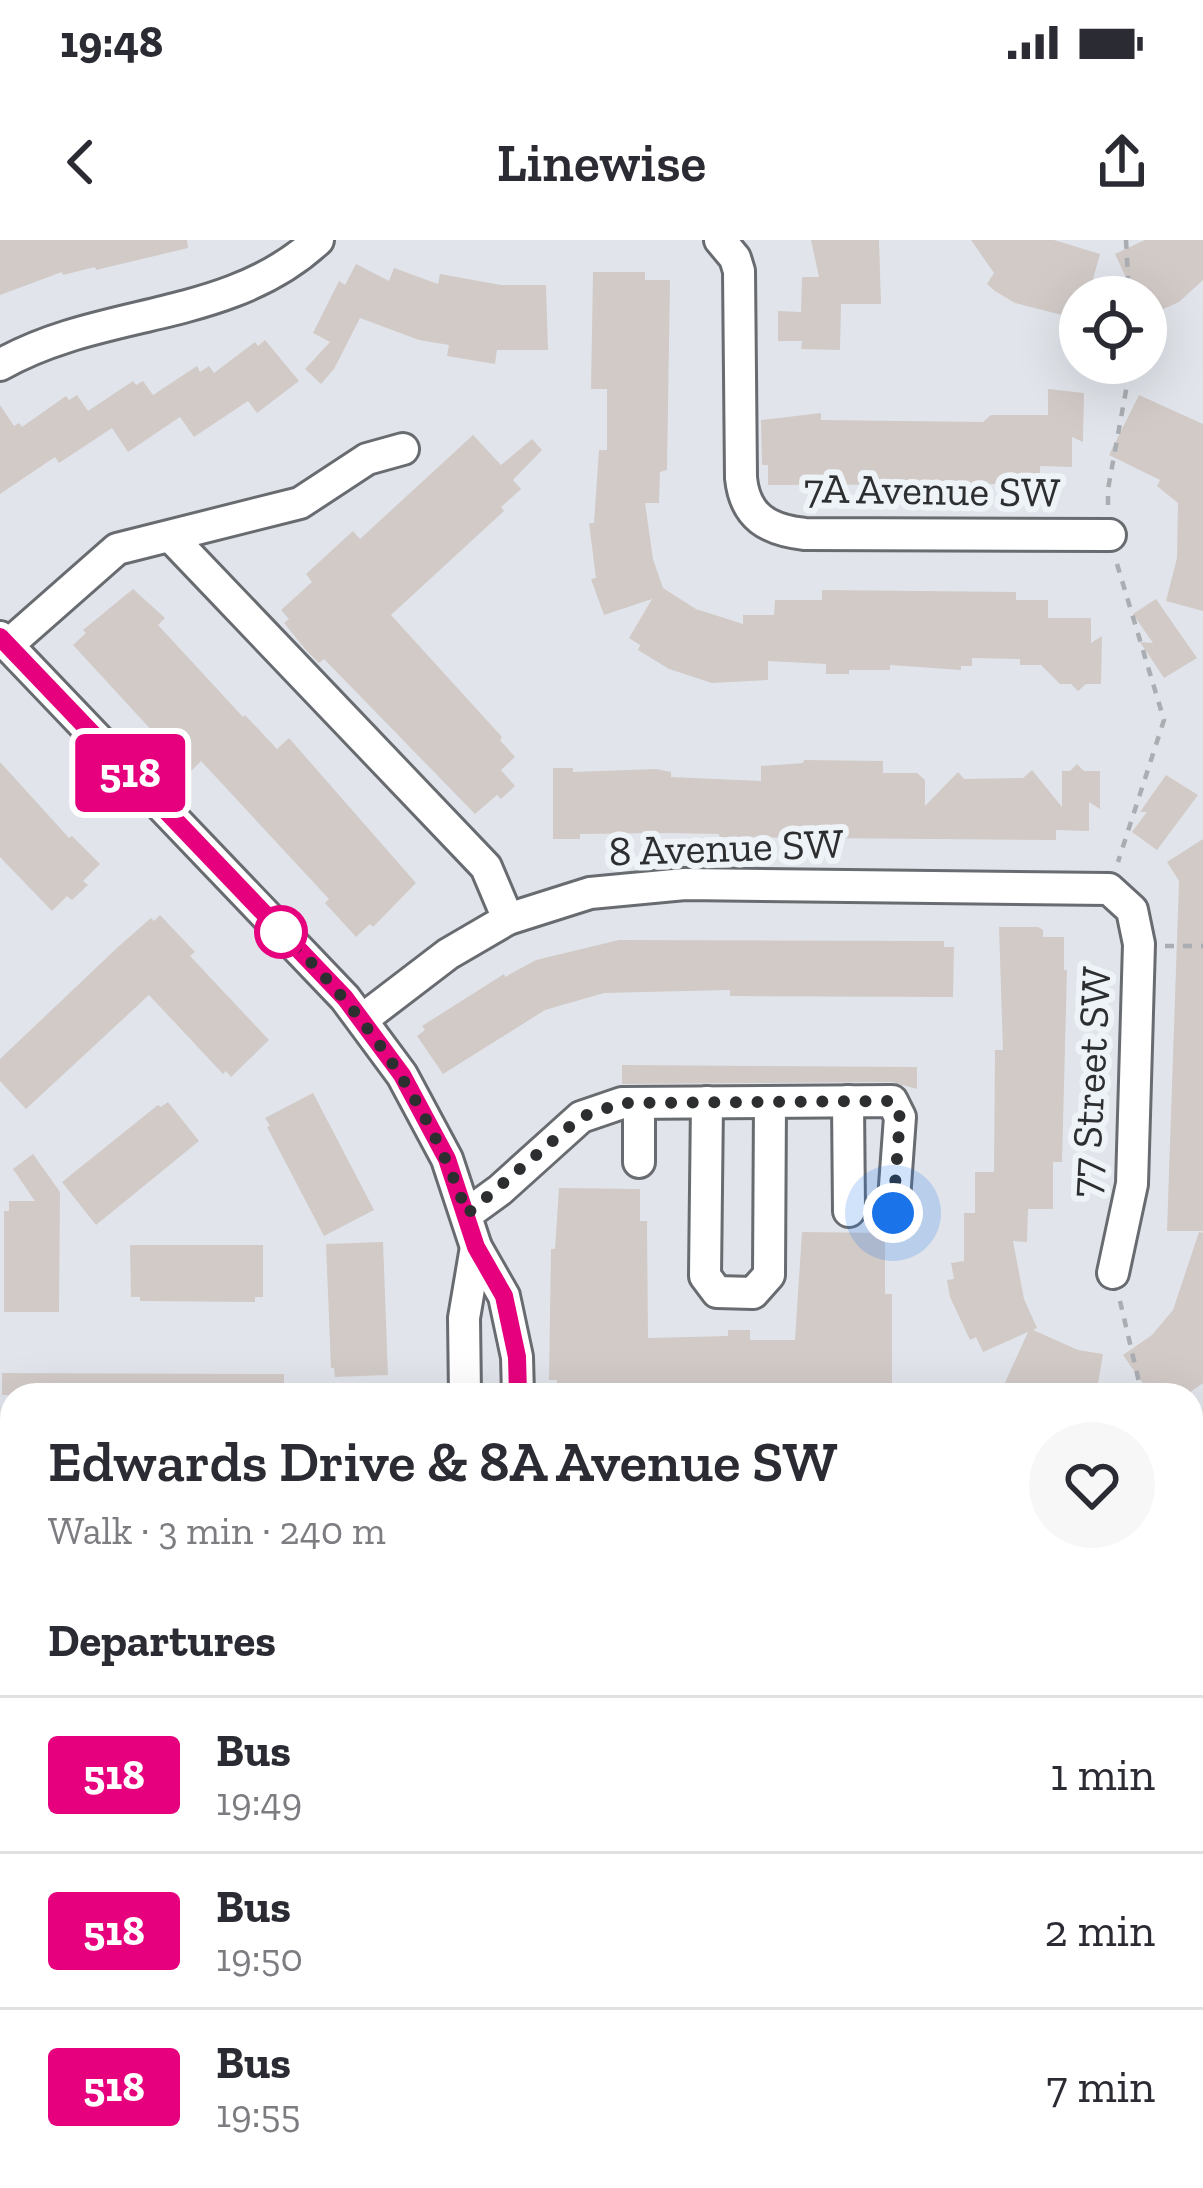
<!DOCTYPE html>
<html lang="en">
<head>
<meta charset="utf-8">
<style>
  :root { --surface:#fff; --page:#f7f7f7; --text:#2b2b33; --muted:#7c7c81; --line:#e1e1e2 }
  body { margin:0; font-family:"Zilla Slab",serif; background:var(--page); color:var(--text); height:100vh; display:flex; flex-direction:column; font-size:45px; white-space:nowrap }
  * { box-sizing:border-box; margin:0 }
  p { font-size:39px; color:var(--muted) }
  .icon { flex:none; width:66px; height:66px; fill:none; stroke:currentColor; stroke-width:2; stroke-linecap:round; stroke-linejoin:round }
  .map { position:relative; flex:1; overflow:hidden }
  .panel { position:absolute; left:0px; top:1143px; width:1203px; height:807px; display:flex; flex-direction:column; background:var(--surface); border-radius:36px 36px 0 0; box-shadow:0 12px 48px #0002 }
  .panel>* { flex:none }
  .badge { padding:0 24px; border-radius:9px; font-size:42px; line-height:78px }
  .fabs { position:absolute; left:1059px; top:36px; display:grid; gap:24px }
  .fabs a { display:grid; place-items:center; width:108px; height:108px; border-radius:50%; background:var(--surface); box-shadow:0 12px 48px #0002; font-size:60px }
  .you { position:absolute; width:60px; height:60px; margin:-30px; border:9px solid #fff; border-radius:50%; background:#1a73e8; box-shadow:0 0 0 18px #1a73e833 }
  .map>.badge { position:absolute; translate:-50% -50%; box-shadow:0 0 0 6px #fff }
  h2 { padding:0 48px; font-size:45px; line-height:108px }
  .round { display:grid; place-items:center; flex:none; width:126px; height:126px; border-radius:63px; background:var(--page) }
  .headline { display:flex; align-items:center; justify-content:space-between; height:204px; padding:0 48px }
  h1 { font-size:57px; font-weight:600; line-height:90px }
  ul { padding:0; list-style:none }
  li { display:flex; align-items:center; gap:36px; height:156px; padding:0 48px; border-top:3px solid var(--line) }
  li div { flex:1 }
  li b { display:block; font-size:45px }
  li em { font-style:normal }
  li .badge { min-width:132px; font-weight:700; text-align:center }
  .status { display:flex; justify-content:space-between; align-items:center; height:84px; padding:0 60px; background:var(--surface); direction:ltr }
  .status svg { height:33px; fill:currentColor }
  header { display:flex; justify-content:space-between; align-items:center; height:156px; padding:0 48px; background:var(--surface); font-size:54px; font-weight:600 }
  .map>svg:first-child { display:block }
  .green { fill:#a5cab4 }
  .building { fill:#d1cac7 }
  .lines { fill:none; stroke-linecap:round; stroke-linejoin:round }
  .minor-casing { stroke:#686b70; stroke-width:36 }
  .major-casing { stroke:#c0c0c1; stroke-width:45 }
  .path { stroke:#aaadb2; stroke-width:4.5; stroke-dasharray:9 9; stroke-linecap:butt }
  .minor { stroke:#fff; stroke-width:30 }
  .major { stroke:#98c4da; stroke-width:39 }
  .line-casing { stroke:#fff; stroke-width:27 }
  .line { stroke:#e6007e; stroke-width:18 }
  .walk { stroke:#2c2e30; stroke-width:12; stroke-dasharray:0 21.6 }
  .stop-dot { fill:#fff; stroke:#e6007e; stroke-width:6 }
  .labels { text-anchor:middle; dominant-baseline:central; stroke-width:12; stroke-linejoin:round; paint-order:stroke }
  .street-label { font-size:42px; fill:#2c2e30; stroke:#eef3f8 }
</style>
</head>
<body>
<div class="status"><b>19:48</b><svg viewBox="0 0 49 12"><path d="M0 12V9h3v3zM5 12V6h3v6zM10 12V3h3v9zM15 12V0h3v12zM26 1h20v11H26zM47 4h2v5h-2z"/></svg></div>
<header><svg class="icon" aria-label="back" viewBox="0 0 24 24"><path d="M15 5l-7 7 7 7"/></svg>Linewise<svg class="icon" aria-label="share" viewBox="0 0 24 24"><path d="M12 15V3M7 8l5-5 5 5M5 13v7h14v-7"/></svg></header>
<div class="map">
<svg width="1203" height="1948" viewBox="0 0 1203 1948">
  <rect width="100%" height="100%" fill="#e1e5eb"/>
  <path class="green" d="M0,1881H12V1938H69L71,1948H0Z"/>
  <g class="building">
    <path d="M0,0H187L188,8L96,30L95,27L63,35L62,32L0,55Z"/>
    <path d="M811,0H879L881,64H841L840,110L801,109L802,101H778V71L801,72L802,37H819Z"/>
    <path d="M971,0H1054L1100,14L1088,57H1080V75L1063,70L1062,75L1015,63L995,51L987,44L994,33Z"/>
    <path d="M1145,0H1203V40L1179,62L1146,77V57H1135L1115,14Z"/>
    <path d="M356,24L389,41L394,28L438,44L440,34L501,45H546L548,110H497L495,124L447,116L449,105L419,100L360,78L334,129L321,144L305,129L330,102L313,93L339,41L345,45Z"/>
    <path d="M593,32H645V40H670L667,230L660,232L659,263H645L653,319L663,348L696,369L743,384V375H774L775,360H822V350L1016,352V360H1048V378H1091V403L1102,396L1101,444H1086L1078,451L1071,444H1060L1041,425H1020V419L972,418V426H961V430L890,425V430H849V434H826V424L768,421V440L712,443L669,429L638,410L640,405L629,398L652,359L604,375L591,339L596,338L589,283H594L599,210H607V149H591Z"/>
    <path d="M265,100L299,141L257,173L248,161L194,197L180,177L128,212L112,188L59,223L55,217L0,254V165L14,186L19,183L22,187L66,156L69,160L77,155L88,171L133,141L136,145L143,141L153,155L197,126L200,132L209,126L214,133L255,102L258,106Z"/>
    <path d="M1048,149L1084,153L1083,202L1072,197V227L1040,226V244L768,245V225H762L761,180L821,173V180L983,182L991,175H1048Z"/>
    <path d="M1139,155L1203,184V371L1166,361L1177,318L1178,263L1157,246L1160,240L1109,215Z"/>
    <path d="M473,195L501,225L532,199L542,210L513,240L521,249L501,267L504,271L391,375L502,497L500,500L515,517L501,530L515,546L501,559L497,555L475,574L324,419L319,423L305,409L284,383L289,379L281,370L312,342L306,334L342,301L353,291L360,299Z"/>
    <path d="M133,349L165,378L158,385L243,477L245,475L277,509L289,498L416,643L373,687L370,684L356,697L325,663L329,659L201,521L190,532L73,405L86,393L83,390Z"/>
    <path d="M1156,359L1197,418L1164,438L1140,402L1153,403L1133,374Z"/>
    <path d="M804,520L883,521V533H917L925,540V566L958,532L964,539L1023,538L1032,530L1062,567V531H1070L1077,524L1084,531H1100V569L1089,562V591L1056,590V600L719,597V594L665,593L580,594V599H553V528H573V532L656,529L671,532V537L761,541V526L803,523Z"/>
    <path d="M0,522L69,598L72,596L100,624L83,641L88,645L72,660L67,656L52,671L0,617Z"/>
    <path d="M1166,535L1198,555L1157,610L1132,592L1147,572H1140Z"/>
    <path d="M1203,599V991H1167L1179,641L1167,622Z"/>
    <path d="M160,675L195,712L190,716L269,800L231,837L226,831L223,834L149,755L26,869L0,841V819L118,707L151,678L154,681Z"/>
    <path d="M999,687H1038L1043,690V697H1064V730H1067L1062,922H1053V969H1028L1027,1002L1013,1001L1024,1059L1037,1088L1033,1090L1078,1110L1103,1114L1096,1155H1019L1003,1147L1028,1092L983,1112L976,1097L970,1100L950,1057L947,1040L954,1039L951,1023L964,1021V973H975V932H994L995,810H1003Z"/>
    <path d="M619,700L944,701V707H954L953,757L730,756V750L604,753L545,770L443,834L417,796L425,790L422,786L504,734L505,737L536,720Z"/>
    <path d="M622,825L917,827V849L892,842L622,844Z"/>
    <path d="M313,853L374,970L324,996L267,887L270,886L265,878Z"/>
    <path d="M168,862L199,901L96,985L62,942L158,865L161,867Z"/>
    <path d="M33,914L60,952L59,1072H4V971H9V961H35L13,929Z"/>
    <path d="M559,948L640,949V981H647L648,1098L728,1096V1090H750V1100H795L802,992L885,993V1054H892V1143H884V1155L557,1154V1140H549L551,1009H555Z"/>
    <path d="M1199,992L1203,993V1143L1186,1155H1151L1123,1115L1152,1095L1173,1070Z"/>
    <path d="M383,1002L388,1135L335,1137L334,1128H331L326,1004Z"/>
    <path d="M130,1005H263V1057H255V1062L140,1061V1057H131Z"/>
    <path d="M2,1133L284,1134V1155H2Z"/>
  </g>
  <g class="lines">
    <defs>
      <g id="minor">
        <path d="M720,0L735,18L739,31L741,238C745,277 768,290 805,294L1110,295"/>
        <path d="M0,125C101,67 229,83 318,0"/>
        <path d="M172,298L486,627L508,679"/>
        <path d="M0,397L345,758L402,835L447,919L476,1007L504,1056L517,1117L518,1155"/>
        <path d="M8,405L117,309L300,263L367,219L403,209"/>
        <path d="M363,779L448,714L508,679L590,653L685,644L1109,649L1132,670L1139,704L1132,944L1113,1033"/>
        <path d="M848,861L849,971"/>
        <path d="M707,862L705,1036L717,1052L753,1053L769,1035L770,862"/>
        <path d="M639,863V922"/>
        <path d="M467,974L500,950L581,877L622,863L892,861L900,877L893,973"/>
        <path d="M465,1155L464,1078L476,1007"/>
        <path d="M0,1403H12"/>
        <path d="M0,1584H12"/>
        <path d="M1191,1742H1203"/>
        <path d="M1191,1915H1203"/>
        <path d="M82,1938L84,1948"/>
        <path d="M476,1938V1948"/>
        <path d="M935,1938V1948"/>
        <path d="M1107,1948V1938"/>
      </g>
      <g id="major">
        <path d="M0,1247H12"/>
        <path d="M1191,1256H1203"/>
        <path d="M0,1303L12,1301"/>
        <path d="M1191,1319H1203"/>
      </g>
    </defs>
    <use href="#minor" class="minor-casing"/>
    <use href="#major" class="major-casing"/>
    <g class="path">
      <path d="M1126,0L1129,57"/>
      <path d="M1108,265V249L1131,123"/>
      <path d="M1117,324L1164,480L1118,622"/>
      <path d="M1165,706H1203"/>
      <path d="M1120,1061L1142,1155"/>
      <path d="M0,1351L12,1352"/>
      <path d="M1191,1552H1203"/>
      <path d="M0,1919H12"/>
    </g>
    <use href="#minor" class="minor"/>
    <use href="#major" class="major"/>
  </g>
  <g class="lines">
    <defs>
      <path id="line" d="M0,397L345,758L402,835L447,919L476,1007L504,1056L517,1117L518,1155"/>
    </defs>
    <use href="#line" class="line-casing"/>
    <use href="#line" class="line"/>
    <path class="walk" d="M281,692C365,773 429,863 467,974L581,877L622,863L892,861L900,877L893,973"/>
  </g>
  <circle class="stop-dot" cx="281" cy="692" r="24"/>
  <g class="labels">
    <g class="street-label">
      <text transform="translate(932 250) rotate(1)">7A Avenue SW</text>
      <text transform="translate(726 607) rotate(-2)">8 Avenue SW</text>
      <text transform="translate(1090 842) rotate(-87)">77 Street SW</text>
    </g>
  </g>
</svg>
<div class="fabs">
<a><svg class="icon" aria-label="locate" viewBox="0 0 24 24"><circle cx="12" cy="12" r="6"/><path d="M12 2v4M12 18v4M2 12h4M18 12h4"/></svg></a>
</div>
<div class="you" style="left:893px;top:973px"></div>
<b class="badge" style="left:130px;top:533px;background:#e6007e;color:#fff">518</b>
<section class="panel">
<div class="headline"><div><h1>Edwards Drive &amp; 8A Avenue SW</h1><p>Walk · 3 min · 240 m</p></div><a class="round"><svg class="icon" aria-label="heart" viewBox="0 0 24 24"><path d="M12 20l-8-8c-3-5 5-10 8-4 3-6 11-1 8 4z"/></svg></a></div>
<h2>Departures</h2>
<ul>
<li><span class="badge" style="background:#e6007e;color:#fff">518</span><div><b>Bus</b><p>19:49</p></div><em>1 min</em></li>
<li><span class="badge" style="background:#e6007e;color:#fff">518</span><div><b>Bus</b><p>19:50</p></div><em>2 min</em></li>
<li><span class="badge" style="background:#e6007e;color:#fff">518</span><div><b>Bus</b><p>19:55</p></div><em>7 min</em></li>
</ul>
</section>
</div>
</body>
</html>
